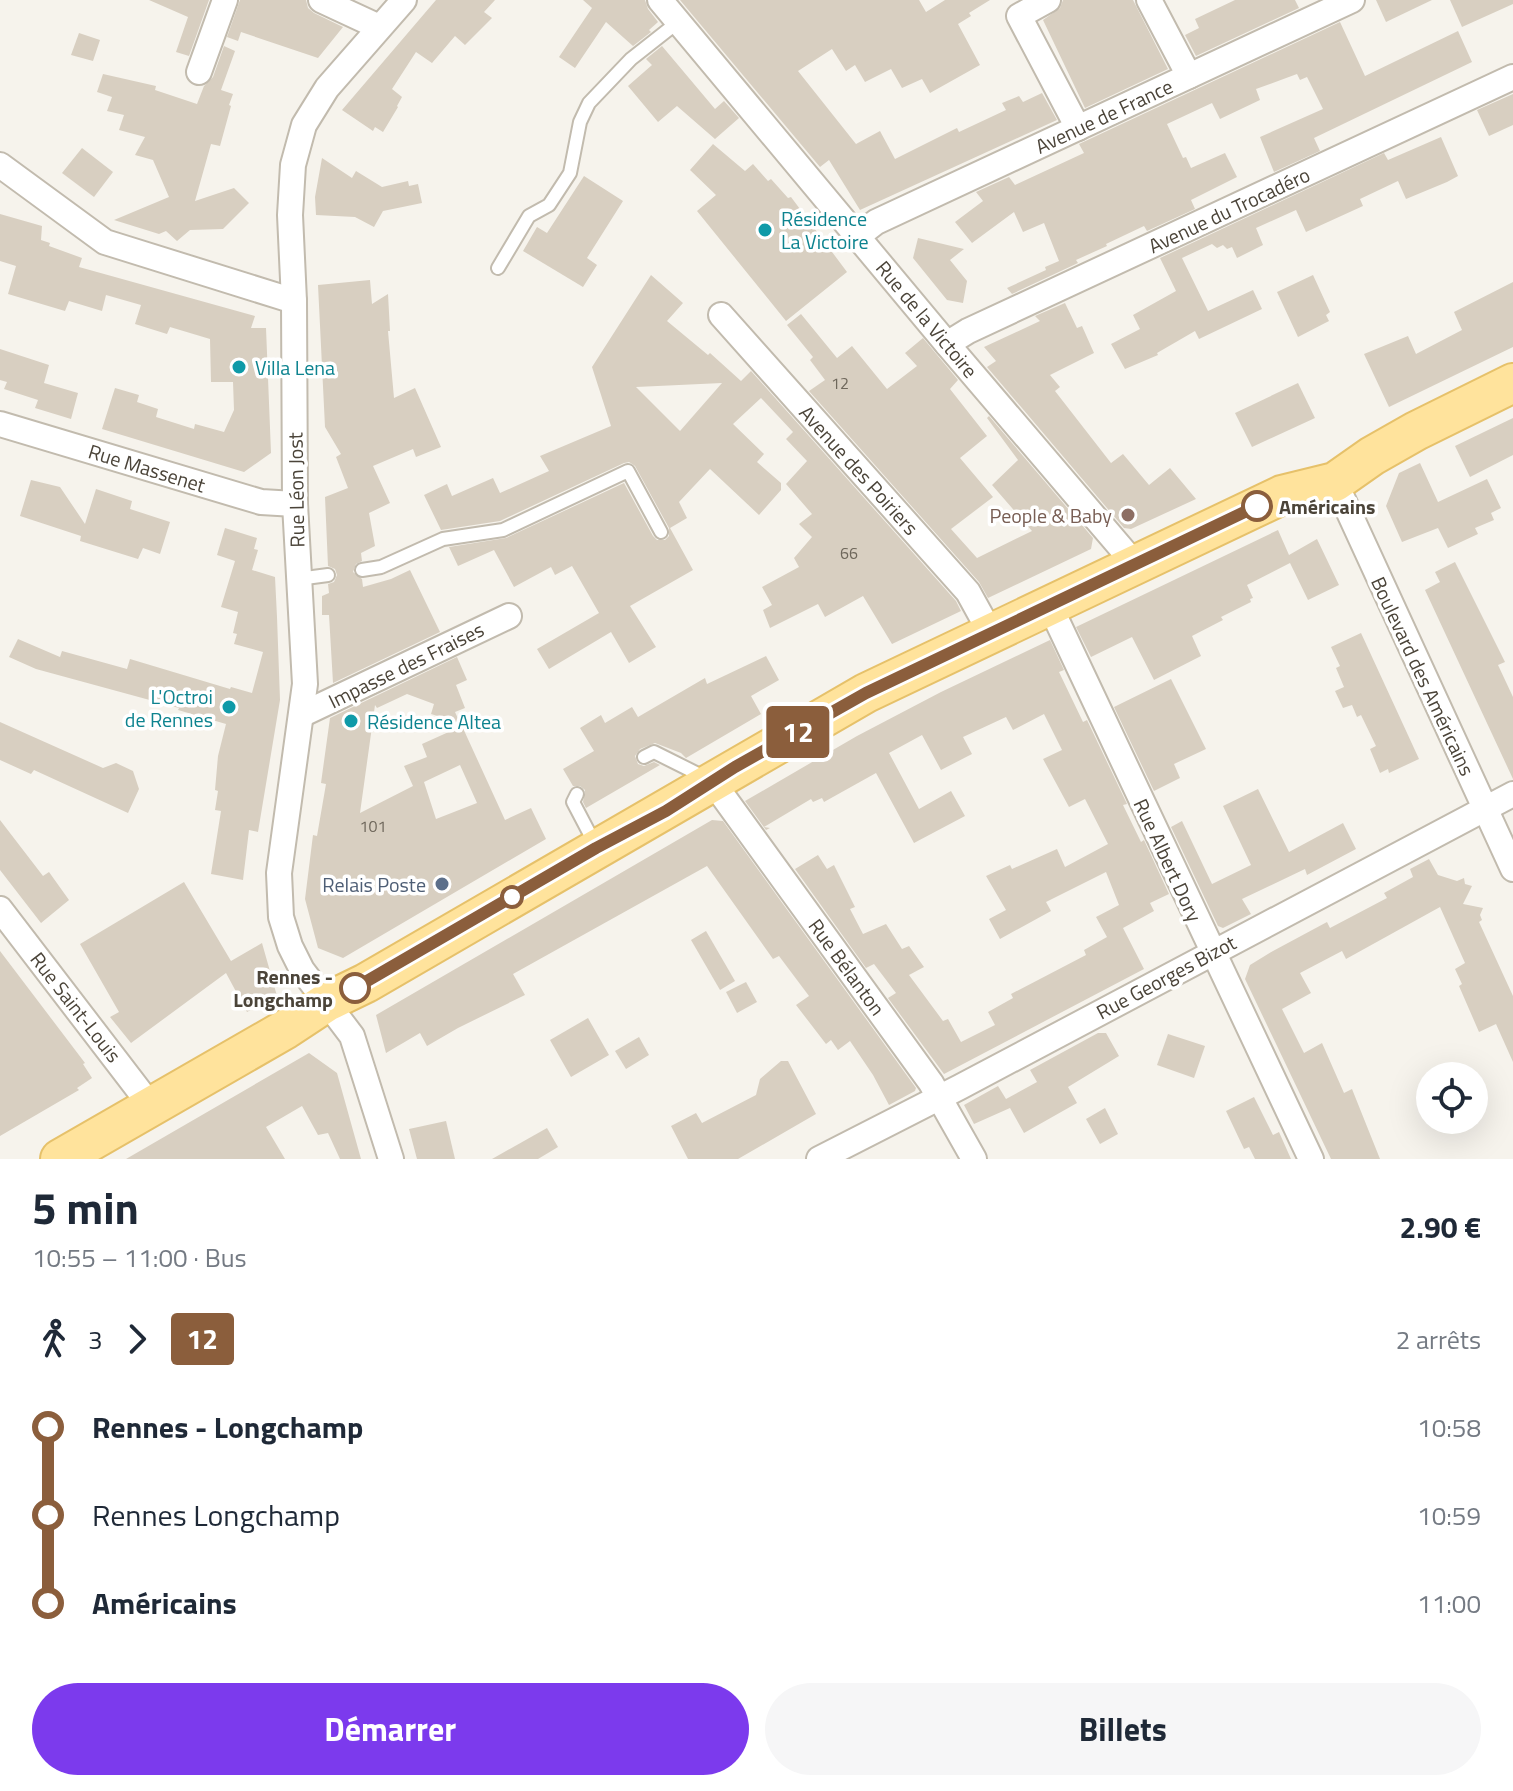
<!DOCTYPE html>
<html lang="fr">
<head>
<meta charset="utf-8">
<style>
  :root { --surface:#fff; --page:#f6f6f7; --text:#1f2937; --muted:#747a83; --accent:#7c3aed }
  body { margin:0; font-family:"Titillium Web",sans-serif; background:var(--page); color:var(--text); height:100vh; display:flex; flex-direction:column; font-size:30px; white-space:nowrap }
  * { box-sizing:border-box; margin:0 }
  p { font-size:26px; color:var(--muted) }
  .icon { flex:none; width:44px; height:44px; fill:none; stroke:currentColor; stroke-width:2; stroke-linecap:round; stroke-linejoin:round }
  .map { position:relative; height:1159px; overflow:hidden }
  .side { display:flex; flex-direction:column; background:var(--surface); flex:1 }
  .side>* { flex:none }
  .badge { padding:0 16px; border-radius:6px; font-size:28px; line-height:52px }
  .fabs { position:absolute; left:1416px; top:1062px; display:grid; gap:16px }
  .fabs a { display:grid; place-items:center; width:72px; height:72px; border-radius:50%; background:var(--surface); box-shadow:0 8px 32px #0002; font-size:40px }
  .map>.badge { position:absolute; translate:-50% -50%; box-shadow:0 0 0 4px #fff }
  .legs { display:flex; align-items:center; gap:12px; height:88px; padding:0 32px; font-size:26px }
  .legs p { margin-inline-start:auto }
  .overview { display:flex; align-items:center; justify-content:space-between; height:136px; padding:0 32px }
  h1 { font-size:44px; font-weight:700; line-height:60px }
  .button { display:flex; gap:16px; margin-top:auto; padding:16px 32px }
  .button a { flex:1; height:92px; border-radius:48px; background:var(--accent); color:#fff; font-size:32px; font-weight:700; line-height:92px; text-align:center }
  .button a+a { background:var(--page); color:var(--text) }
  ul { padding:0 32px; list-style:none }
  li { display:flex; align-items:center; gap:28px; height:88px; font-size:30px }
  li i { display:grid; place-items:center; width:12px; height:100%; margin:0 10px; background:currentColor }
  li i::after { content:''; width:20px; height:20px; margin:-10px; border:6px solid; border-radius:50%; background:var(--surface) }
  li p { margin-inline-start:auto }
  li:first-child i { background:linear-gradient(#0000 50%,currentColor 0) }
  li:last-child i { background:linear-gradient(currentColor 50%,#0000 0) }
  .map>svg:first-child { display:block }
  .building { fill:#d8cfc1; fill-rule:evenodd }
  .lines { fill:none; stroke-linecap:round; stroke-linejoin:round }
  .lane-casing { stroke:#c2bbae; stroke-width:16 }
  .street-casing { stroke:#c2bbae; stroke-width:28 }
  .primary-casing { stroke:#e6c16a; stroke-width:42 }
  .lane { stroke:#fff; stroke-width:12 }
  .street { stroke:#fff; stroke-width:24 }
  .primary { stroke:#ffe39c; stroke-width:38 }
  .line-1-casing { stroke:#fff; stroke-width:18 }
  .line-1 { stroke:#8b5e3c; stroke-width:12 }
  .culture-dot { fill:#0f9aa8; stroke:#fff; stroke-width:3 }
  .stop-1-dot { fill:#fff; stroke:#8b5e3c; stroke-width:4 }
  .education-dot { fill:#8d6e63; stroke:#fff; stroke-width:3 }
  .service-dot { fill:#5c6f8a; stroke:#fff; stroke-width:3 }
  .labels { text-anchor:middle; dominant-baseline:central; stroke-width:7; stroke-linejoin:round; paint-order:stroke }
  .number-label { font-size:16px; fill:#6e675b }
  .street-label { font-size:20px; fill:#4b4439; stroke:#fff }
  .culture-label { font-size:20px; fill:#0d838f; stroke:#fff; text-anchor:start }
  .stop-label { font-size:20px; font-weight:bold; fill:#4b4439; stroke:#fff; text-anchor:start }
  .education-label { font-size:20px; fill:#785e54; stroke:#fff; text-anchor:end }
  .service-label { font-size:20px; fill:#4e5e75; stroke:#fff; text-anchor:end }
</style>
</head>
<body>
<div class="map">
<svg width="1513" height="1159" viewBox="0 0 1513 1159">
  <rect width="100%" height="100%" fill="#f6f3ec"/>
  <g class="building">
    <path d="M149,0H209L189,56L176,52L188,17Z"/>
    <path d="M240,0H306L308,8L314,13L343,27L318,58L241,32L238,41L227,37Z"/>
    <path d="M436,0H495L484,12L492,18L465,45L455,36L432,63L416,52L392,89L402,97L397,106L398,107L383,132L375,127L373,131L342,110Z"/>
    <path d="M583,0H645L648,9L658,22L649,30L651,32L633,46L606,22L575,68L559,57L592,8Z"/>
    <path d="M680,0H919L926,12L945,0H990L969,13L971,16L958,24L980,65L930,93L922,79L902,88L891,69L865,82L855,65L846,71L832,49L798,71L856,144L880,131L895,159L957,128L959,132L1006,110L1002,103L1019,96L1023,102L1042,93L1057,120L860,210L829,160L820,167Z"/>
    <path d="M1063,0H1133L1168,69L1085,108L1043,20L1060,8Z"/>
    <path d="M1235,0H1295L1299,8L1196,56L1185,35L1199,28L1195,19Z"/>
    <path d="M1376,0H1432L1386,22Z"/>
    <path d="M1450,0H1513V4L1462,27Z"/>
    <path d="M1340,22L1365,76L1458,31L1472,62L1314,138L1320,151L1274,172L1260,137L1323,109L1307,77L1300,80L1297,74L1256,89L1260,100L1220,119L1212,103L1167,124L1183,158L1186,157L1191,168L1225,153L1237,177L1191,200L1195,209L1147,231L1144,226L1106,244L1107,246L1076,260L1078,263L1012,294L1007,288L1046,270L1045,267L1059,261L1044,223L1023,232L1014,212L972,243L955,222L983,201L976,192L1009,177L1015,185L1084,153L1079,144Z"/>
    <path d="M79,33L100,40L93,61L71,55Z"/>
    <path d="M224,46L235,51L221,90L233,94L229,105L231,106L220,146L211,144L195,201L234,188L249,203L223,229L190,230L177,241L166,231L159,234L114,220L169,197L153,160L135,155L145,137L119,130L124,115L107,111L112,97L97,92L103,74L156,86L155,90L197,104L204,86L213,77Z"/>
    <path d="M662,46L715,109L724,101L739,118L715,139L677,106L658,122L628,86L652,65L646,59Z"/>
    <path d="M1513,94V125L1489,136L1477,110Z"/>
    <path d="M1441,137L1458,176L1447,182L1406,199L1398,181L1360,199L1363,206L1306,232L1296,210L1256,228L1263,245L1237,258L1232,247L1227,249L1223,245L1217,248L1212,244L1182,258L1208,311L1253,290L1262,309L1199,339L1195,331L1157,353L1158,355L1125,369L1111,344L1140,329L1133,315L1176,291L1160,258L1384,153L1388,160Z"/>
    <path d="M713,144L745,171L753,164L768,181L771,179L788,198L791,197L847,272L786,321L697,211L716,195L690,170Z"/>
    <path d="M82,148L113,172L94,197L62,173Z"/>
    <path d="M322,158L352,178L356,171L382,187L408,181L409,186L418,184L422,203L383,211L374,227L355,217L316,215L315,197Z"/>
    <path d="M584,176L623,201L587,258L597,265L583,287L523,251L537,227L547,233Z"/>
    <path d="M0,214L42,226L41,240L50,243L49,246L82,258L79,267L255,316L251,328H266L271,453L244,472L102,429L115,388L139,395L137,402L158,409L156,417L194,429L195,424L224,432L234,410L233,382H211L210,339L170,327L167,334L135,324L141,305L106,295L102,311L69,301L65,311L8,294L16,266L0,261Z"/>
    <path d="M918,238L964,249L950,260L967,281L963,303L947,300L913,258Z"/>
    <path d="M651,275L683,303L667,321L708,355L710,353L741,381L751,371L956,601L961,611L892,644L863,596L825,617L818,604L770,628L763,610L772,605L762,587L799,567L794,558L812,537L799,524L812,514L786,484L807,461L786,439L793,432L761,398L733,424L764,454L757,462L781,483V490L759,515L710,469L679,502L687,518L670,528L693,570L630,606L656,647L629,663L611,632L549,669L537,649L599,613L572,566L555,575L551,567L514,587L494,550L458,566L449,547L506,538L624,483L653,536L657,540H665L669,536V528L635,466L629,462L624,463L500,521L441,530L424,495L447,484L452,496L493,478L500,493L549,471L540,456L611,426L592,367ZM722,383L680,431L636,387Z"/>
    <path d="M1313,275L1330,312L1326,315L1329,321L1298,337L1277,292Z"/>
    <path d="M370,280L372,304L388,294L390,331H388L394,398L415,388L441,447L416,457L413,449L373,466L390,503L369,513L375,546L361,553L362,561L356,564L353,572L362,579L363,587L391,579L410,570L440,632L333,683L329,615H322V596L329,593L328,584L334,582L337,575L335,569L328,566L325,497L348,488L336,457L341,454L325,427L318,285Z"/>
    <path d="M1513,282V347L1389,407L1364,354L1408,336L1416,354L1462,330L1454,312Z"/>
    <path d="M1065,303L1077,328L1082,326L1094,353L1050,375L1060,387L1055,391L1111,463L1123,454L1149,485L1170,468L1196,499L1131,529L1124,528L987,367L996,361L984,347L1040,321L1035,316Z"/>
    <path d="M801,314L837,358L852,346L887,389L917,366L905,353L923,338L958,380L950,389L987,436L960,458L993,497L951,529L977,558L1032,531L992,485L1018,460L987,418L989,416L1093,538L1091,549L988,598L979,582L809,391L825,380L810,360L813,357L787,325Z"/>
    <path d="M0,349L49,365L44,383L78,393L71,419L35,408L38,400L4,389L7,382L0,380Z"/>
    <path d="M1298,383L1315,418L1252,447L1235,413Z"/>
    <path d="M1513,418V455L1470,477L1455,446Z"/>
    <path d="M1420,463L1438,502L1487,479L1501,508L1491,513L1494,520L1475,528L1478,534L1448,548L1438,528L1402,542L1386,506L1399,473Z"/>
    <path d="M31,480L60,487L85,524L96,489L132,501L130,509L170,522L160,554L143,548L138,559L80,541L81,536L20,516Z"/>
    <path d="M225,528L257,538L254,549L258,550L252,570L275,577L277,617L280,700L258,832L249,830L243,880L211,874L221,811L215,810L218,791L215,790L218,756L226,724L178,710L179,708L36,669L9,657L18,639L60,657L62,651L127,669L130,659L230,689L231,687L252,693L263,652L234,644L237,634L233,633L238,612L221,607L235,561L217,555Z"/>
    <path d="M1278,530L1289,555L1317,539L1339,585L1308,600L1290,563L1247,585L1253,598L1250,599L1251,602L1221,617L1223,620L1192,636L1201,656L1154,680L1132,637L1091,657L1076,627Z"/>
    <path d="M1455,562L1505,662L1498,665L1513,697V779L1425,590L1440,582L1435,572Z"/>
    <path d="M1361,633L1419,759L1389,773L1388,769L1380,773L1370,749L1376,746L1361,715L1357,717L1352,705L1343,708L1335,691L1344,687L1336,668L1340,666L1331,647Z"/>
    <path d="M1050,640L1064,670L1059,672L1083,722L1087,720L1127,804L1123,805L1141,842L1144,840L1169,894L1150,903L1154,911L1123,928L1144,969L944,1074L888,998L896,993L874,964L866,968L795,869L818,855L827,869L834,865L855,907L850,909L863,934L886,924L902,949L909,946L924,967L909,975L943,1021L948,1019L961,1042L995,1025L988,1012L1013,998L1011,994L1086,955L1084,950L1107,937L1096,917L1119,905L1106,872L1046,902L1051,911L1000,939L989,919L1006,910L986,876L1010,865L1012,869L1057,849L1065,867L1108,844L1085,799L1069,807L1043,759L1062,750L1044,714L1013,730L1006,717L963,737L972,754L941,770L922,735L889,753L919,809L951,791L965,816L914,843L876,773L824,802L822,798L813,802L811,799L764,827L770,828L766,830L745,801L857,736L941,692Z"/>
    <path d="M766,656L779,680L751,696L761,714L686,758L681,753L655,743L640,749L635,756L638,764L644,766L654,762L660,765L586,808L583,802L585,790L580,786H573L563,769L594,751L580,728L601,715L605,723L632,707L638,717L705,678L707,684Z"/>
    <path d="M457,657L467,680L456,685L465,708L455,712L460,723L431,714L434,704L407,694L377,708L375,705L360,813L413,786L404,766L427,757L422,744L462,726L505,820L531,808L546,839L343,958L318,948L305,899L313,835L317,836L326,784L321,783L330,718ZM460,765L477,803L436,819L424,782Z"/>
    <path d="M1171,679L1206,749L1174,764L1180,778L1154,791L1114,707Z"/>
    <path d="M0,722L103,768L116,763L133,771L139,789L128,813L34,770L31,774L0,760Z"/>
    <path d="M1258,789L1289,852L1343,823L1356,849L1307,875L1305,869L1242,899L1251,914L1223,928L1218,926L1171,827L1182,821L1212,884L1251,865L1223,806Z"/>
    <path d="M0,820L43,876L49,872L69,900L41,923L0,870Z"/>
    <path d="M712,820L723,821L916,1088L915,1091L889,1105L873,1075L850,1041L838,1050L831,1040L826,1044L796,1005L809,996L779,956L773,959L707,866L513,974L525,995L458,1028L427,1046L420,1033L386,1053L376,1015Z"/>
    <path d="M1429,859L1438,875L1457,881L1464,878L1465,884L1472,886L1463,904L1483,908L1480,915L1482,920L1479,922L1513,996V1062L1496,1024L1479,1032L1459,986L1462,984L1455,969L1465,963L1440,907L1346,959L1342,951L1300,973L1311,993L1282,1009L1304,1053L1322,1043L1344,1093L1352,1089L1380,1159H1331L1245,979L1250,965L1273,951L1327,922L1330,928L1387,898L1384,893L1413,877L1410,869Z"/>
    <path d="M184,882L231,961L262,943L277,996L247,1012L226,973L131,1043L110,1017L119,1012L80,944Z"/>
    <path d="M706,931L735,981L720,990L691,940Z"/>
    <path d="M0,951L85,1063L83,1064L92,1078L77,1088L79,1090L0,1136Z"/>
    <path d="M746,982L757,1002L737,1013L726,992Z"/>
    <path d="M588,1018L609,1055L571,1077L550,1040Z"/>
    <path d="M1098,1033H1106L1119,1056L1068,1087L1077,1103L1024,1133L1010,1108L974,1124L964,1105L998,1086L1006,1099L1037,1082L1030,1070Z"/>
    <path d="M1168,1034L1205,1046L1194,1078L1157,1065Z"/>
    <path d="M639,1037L649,1055L626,1069L615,1051Z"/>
    <path d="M309,1053L337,1073L361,1159H340L328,1133L318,1135L302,1106L266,1127L285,1159H126Z"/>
    <path d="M781,1061H788L816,1114L738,1159H688L671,1126L696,1113L702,1123L756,1095L760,1079Z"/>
    <path d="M1254,1097L1273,1135L1279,1132L1291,1159H1255L1249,1147L1244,1149L1226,1111Z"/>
    <path d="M1105,1108L1118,1134L1100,1144L1086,1119Z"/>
    <path d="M446,1121L455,1159H417L409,1129Z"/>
    <path d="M547,1128L558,1147L538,1159H492Z"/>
  </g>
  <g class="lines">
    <defs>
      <g id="lane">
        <path d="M498,268L529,216L549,205L570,173L580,122L589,103L631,59L678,22"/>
        <path d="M362,570L381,567L443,539L503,530L628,471L661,532"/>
        <path d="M298,579L328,575"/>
        <path d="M644,757L654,752L706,778"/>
        <path d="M577,794L573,802L595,844"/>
      </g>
      <g id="street">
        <path d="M321,0L379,27"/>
        <path d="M660,0L947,344L1134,563"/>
        <path d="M1048,0L1019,16L1078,128"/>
        <path d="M1149,0L1189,76"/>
        <path d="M199,72L225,0"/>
        <path d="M0,165L105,242L294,301"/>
        <path d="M858,236L876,222L1352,0"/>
        <path d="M721,315L968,592L990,632"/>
        <path d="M947,344L968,331L1513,77"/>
        <path d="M0,424L261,502L295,504"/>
        <path d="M1335,482L1513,869"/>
        <path d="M1049,604L1311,1159"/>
        <path d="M303,714L509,616"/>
        <path d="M712,781L931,1083L974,1159"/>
        <path d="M0,909L151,1106"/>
        <path d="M391,1159L352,1036L302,970L290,946L281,917L279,873L305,684L295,504L294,301L290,215L293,165L304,125L327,88L404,0"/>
        <path d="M819,1159L960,1087L1513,794"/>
      </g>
      <path id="primary" d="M60,1159L286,1029L327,1002L366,983L866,693L1282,495L1335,482L1372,456L1416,431L1513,383"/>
    </defs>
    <use href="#lane" class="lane-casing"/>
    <use href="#street" class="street-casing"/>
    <use href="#primary" class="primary-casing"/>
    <use href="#lane" class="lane"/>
    <use href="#street" class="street"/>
    <use href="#primary" class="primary"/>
  </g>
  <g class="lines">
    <defs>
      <path id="line-1" d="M355,988L596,848L666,811L735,767L866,693L1257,506"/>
    </defs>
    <use href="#line-1" class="line-1-casing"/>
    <use href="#line-1" class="line-1"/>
  </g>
  <g class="culture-dot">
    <circle cx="765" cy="230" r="8"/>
    <circle cx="239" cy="367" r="8"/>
    <circle cx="229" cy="707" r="8"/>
    <circle cx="351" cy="721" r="8"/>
  </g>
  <g class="stop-1-dot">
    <circle cx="1257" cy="506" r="14"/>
    <circle cx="512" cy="897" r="10"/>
    <circle cx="355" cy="988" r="14"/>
  </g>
  <circle class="education-dot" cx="1128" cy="515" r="8"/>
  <circle class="service-dot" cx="442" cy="884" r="8"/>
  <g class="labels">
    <g class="number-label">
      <text x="840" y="383">12</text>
      <text x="849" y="553">66</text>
      <text x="373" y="826">101</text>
    </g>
    <g class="street-label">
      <text transform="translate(1104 116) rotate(-25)">Avenue de France</text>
      <text transform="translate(1229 210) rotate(-25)">Avenue du Trocadéro</text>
      <text transform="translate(927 319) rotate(50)">Rue de la Victoire</text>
      <text transform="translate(147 468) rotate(17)">Rue Massenet</text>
      <text transform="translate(859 470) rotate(48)">Avenue des Poiriers</text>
      <text transform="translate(296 490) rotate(-91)">Rue Léon Jost</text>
      <text transform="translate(406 665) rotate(-26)">Impasse des Fraises</text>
      <text transform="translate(1423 676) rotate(65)">Boulevard des Américains</text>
      <text transform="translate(1168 860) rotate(65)">Rue Albert Dory</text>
      <text transform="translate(847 967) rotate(54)">Rue Bélanton</text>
      <text transform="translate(1166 977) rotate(-28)">Rue Georges Bizot</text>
      <text transform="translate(76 1007) rotate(52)">Rue Saint-Louis</text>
    </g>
    <g class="culture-label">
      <text x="781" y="218">Résidence<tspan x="781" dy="23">La Victoire</tspan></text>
      <text x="255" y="367">Villa Lena</text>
      <text x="213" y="696" text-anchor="end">L'Octroi<tspan x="213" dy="23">de Rennes</tspan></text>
      <text x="367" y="721">Résidence Altea</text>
    </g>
    <g class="stop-label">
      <text x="1279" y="506">Américains</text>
      <text x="333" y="976" text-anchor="end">Rennes -<tspan x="333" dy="23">Longchamp</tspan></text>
    </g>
    <g class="education-label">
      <text x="1112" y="515">People &amp; Baby</text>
    </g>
    <g class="service-label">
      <text x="426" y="884">Relais Poste</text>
    </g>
  </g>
</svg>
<div class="fabs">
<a><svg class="icon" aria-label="locate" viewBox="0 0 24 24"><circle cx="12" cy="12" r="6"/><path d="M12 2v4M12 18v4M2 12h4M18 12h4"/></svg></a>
</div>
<b class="badge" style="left:798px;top:732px;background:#8b5e3c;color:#fff">12</b>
</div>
<section class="side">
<div class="overview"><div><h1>5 min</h1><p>10:55 – 11:00 · Bus</p></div><b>2.90 €</b></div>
<div class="legs"><svg class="icon" aria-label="walk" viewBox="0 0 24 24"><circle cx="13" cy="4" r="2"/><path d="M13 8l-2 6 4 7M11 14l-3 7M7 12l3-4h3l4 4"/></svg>3<svg class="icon" aria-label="forward" viewBox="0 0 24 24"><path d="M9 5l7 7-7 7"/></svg><b class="badge" style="background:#8b5e3c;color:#fff">12</b><p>2 arrêts</p></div>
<ul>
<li><i style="color:#8b5e3c"></i><b>Rennes - Longchamp</b><p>10:58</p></li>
<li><i style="color:#8b5e3c"></i><span>Rennes Longchamp</span><p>10:59</p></li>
<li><i style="color:#8b5e3c"></i><b>Américains</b><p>11:00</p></li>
</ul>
<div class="button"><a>Démarrer</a><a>Billets</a></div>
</section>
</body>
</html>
